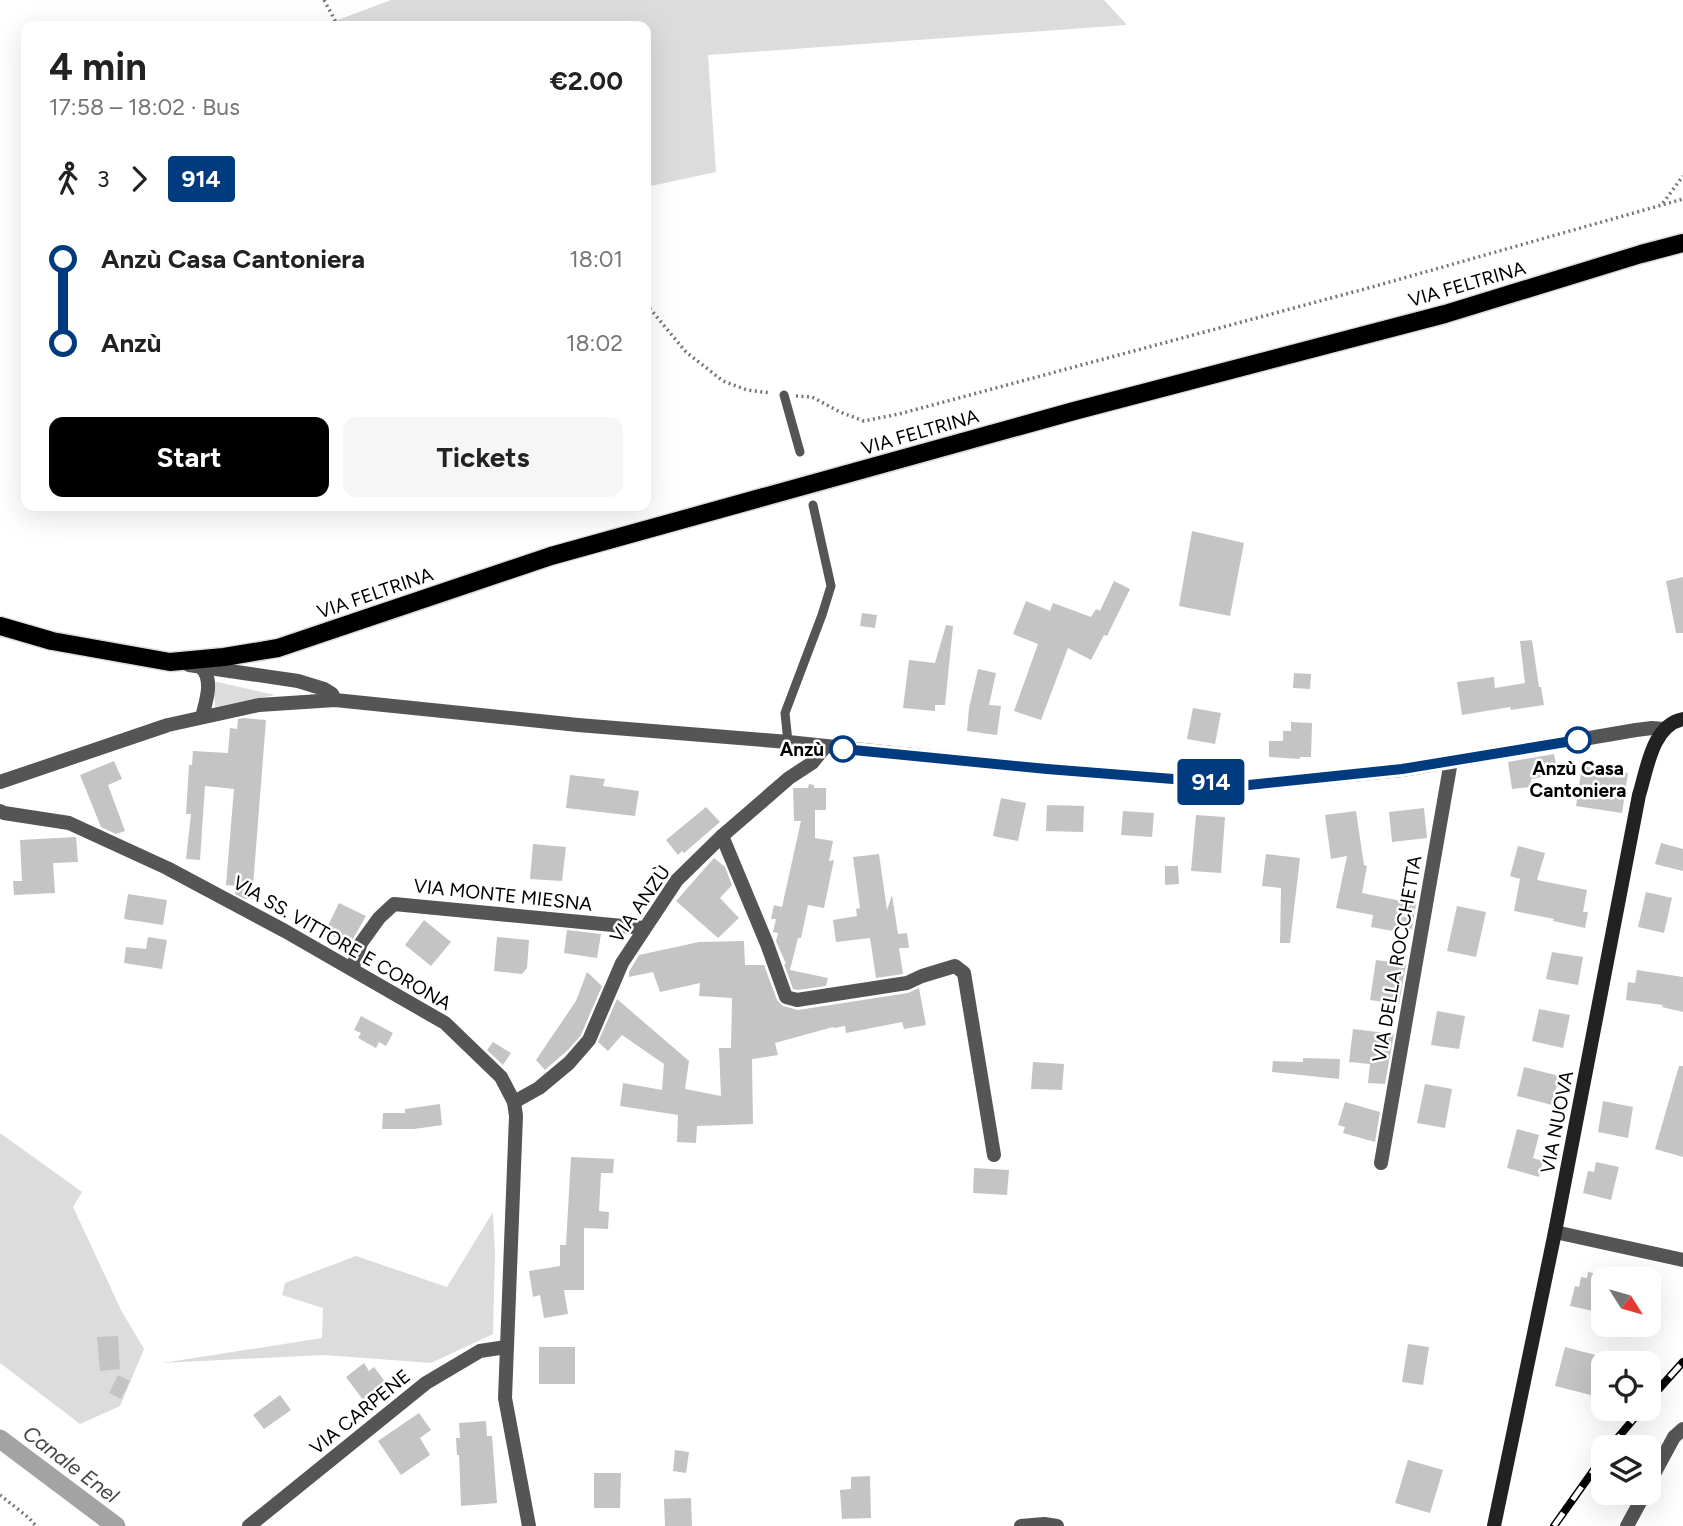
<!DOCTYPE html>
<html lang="en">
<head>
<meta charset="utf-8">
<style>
  :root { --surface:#fff; --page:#f6f6f6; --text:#222; --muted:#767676; --accent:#000 }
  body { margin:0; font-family:Figtree,sans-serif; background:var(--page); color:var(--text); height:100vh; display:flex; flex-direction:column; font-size:26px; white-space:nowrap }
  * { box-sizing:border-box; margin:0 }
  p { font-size:23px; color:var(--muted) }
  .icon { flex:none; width:38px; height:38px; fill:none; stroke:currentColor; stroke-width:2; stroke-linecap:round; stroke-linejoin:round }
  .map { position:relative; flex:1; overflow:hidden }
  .panel { position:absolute; left:21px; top:21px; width:630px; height:490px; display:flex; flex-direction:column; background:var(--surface); border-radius:14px; box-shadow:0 7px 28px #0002 }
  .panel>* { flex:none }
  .badge { padding:0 14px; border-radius:5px; font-size:24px; line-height:46px }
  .needle { width:46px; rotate:127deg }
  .fabs { position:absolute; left:1591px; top:1267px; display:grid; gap:14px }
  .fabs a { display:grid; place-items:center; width:70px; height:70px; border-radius:14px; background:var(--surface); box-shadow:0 7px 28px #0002; font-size:35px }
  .map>.badge { position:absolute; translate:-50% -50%; box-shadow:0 0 0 4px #fff }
  .legs { display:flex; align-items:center; gap:10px; height:77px; padding:0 28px; font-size:23px }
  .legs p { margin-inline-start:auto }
  .summary { display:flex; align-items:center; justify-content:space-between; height:119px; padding:0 28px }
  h1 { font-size:38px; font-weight:700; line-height:52px }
  .button { display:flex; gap:14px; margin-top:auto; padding:14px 28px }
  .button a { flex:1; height:80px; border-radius:14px; background:var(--accent); color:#fff; font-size:28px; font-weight:700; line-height:80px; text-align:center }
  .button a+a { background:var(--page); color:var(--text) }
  ul { padding:0 28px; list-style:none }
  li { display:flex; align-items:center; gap:24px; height:84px; font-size:26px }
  li i { display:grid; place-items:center; width:10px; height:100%; margin:0 9px; background:currentColor }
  li i::after { content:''; width:18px; height:18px; margin:-9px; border:5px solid; border-radius:50%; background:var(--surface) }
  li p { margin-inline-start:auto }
  li:first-child i { background:linear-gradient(#0000 50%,currentColor 0) }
  li:last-child i { background:linear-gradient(currentColor 50%,#0000 0) }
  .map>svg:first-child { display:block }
  .green { fill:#dcdcdc }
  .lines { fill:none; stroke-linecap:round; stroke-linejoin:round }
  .canal { stroke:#a3a3a3; stroke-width:19 }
  .building { fill:#c4c4c4 }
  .primary-casing { stroke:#dbdbdb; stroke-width:21 }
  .path { stroke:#777; stroke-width:3.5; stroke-dasharray:2 3.5; stroke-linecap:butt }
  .lane { stroke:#555; stroke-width:9 }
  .street { stroke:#555; stroke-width:14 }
  .secondary { stroke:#222; stroke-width:14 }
  .primary { stroke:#000; stroke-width:18 }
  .rail-casing { stroke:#000; stroke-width:8 }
  .rail { stroke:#fff; stroke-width:5; stroke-dasharray:16; stroke-linecap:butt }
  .line-1-casing { stroke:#fff; stroke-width:16 }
  .line-1 { stroke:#003b80; stroke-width:10 }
  .stop-1-dot { fill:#fff; stroke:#003b80; stroke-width:3.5 }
  .labels { text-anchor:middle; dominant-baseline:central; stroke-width:5; stroke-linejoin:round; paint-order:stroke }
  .street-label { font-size:19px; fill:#000; stroke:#fff }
  .stop-label { font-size:19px; font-weight:bold; fill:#000; stroke:#fff; text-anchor:end }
  .water-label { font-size:21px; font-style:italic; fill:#444; stroke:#fff }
</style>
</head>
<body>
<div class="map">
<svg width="1683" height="1526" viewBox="0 0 1683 1526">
  <rect width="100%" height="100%" fill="#fff"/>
  <g class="green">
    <path d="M391,0H1104L1127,25L708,55L716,172L646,187V26H338L335,21Z"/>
    <path d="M213,681L275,695L215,707Z"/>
    <path d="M0,1133L82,1192L73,1207L122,1312L144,1349L120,1406L80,1424L0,1363Z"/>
    <path d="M493,1212L495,1255L493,1334L431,1363L324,1355L162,1363L322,1338L323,1308L282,1295L285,1283L356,1256L447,1287Z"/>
  </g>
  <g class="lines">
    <path class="canal" d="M0,1439L116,1526"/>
  </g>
  <g class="building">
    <path d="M1192,531L1244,543L1230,616L1179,606Z"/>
    <path d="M1683,577V633H1676L1666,581Z"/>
    <path d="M1114,581L1130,589L1107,636L1104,635L1091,660L1068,648L1041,720L1014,711L1038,644L1013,634L1026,601L1050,611L1053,603L1091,617L1096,609L1100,611Z"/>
    <path d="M862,613L877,615L875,628L860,626Z"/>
    <path d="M946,625L953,626L945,705H935V711L903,708L909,660L935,663Z"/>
    <path d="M1532,640L1539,687H1541L1544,705L1511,710L1510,707L1462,715L1457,682L1494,677L1495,688L1525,683L1520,641Z"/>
    <path d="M978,669L996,673L989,705L1001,706L997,735L967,731L969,708Z"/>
    <path d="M1294,673L1311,674L1310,689L1293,688Z"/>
    <path d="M1193,708L1221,713L1215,744L1187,739Z"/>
    <path d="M243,718L266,720L252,899H245L235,894L236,886L226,885L234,789L205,786L200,860L186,859L191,814H186L189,765H192L193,751L228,753L230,728L237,729L238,719Z"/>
    <path d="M1291,722L1312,723L1311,757H1300V759L1269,757V741H1283V731H1291Z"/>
    <path d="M1554,754L1558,774L1531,779L1532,787L1512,789L1508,762Z"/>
    <path d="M114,761L122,779L108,785L125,831L116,834L101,827L80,775Z"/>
    <path d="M1582,766L1628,773L1622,813L1576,806Z"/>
    <path d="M570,775L605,779L603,786L639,791L635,816L566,808Z"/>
    <path d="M809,784L814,785V788H826V810H815V838L833,841L829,861L834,860L824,908L808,905L801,938H798L790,970L828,978L826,986L798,990L793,989L784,964H786L776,941L778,933L773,932L776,919H771L774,905L782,907L801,821H794L793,788H808Z"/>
    <path d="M1001,798L1026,803L1018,841L993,836Z"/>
    <path d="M1047,805L1084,806L1083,832L1046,831Z"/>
    <path d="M706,807L720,822L684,853L682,851L678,855L666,840Z"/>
    <path d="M1424,808L1427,838L1392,842L1389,812Z"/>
    <path d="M1123,811L1154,813L1152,837L1121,835Z"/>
    <path d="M1356,811L1364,865L1367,866L1362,893L1416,904L1412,929L1399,927L1398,932L1371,927L1373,915L1336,908L1347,856L1331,859L1325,815Z"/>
    <path d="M1196,815L1225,817L1221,873L1191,871Z"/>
    <path d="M76,837L78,862L53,863L55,893L14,895L13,881H22L20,840Z"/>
    <path d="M1661,843L1683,849V871L1655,864Z"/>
    <path d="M533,844L566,847L562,881L530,879Z"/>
    <path d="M1518,846L1545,853L1537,880L1587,890L1583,912H1588L1585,928L1553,921L1554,919L1514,911L1520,879L1510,876Z"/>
    <path d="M879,854L887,910L892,895L898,934L907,933L909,948H899L903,974L876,978L870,938L836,942L833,920L857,916L856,909L860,908L853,857Z"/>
    <path d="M1266,854L1300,858L1290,943H1280L1281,888L1262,886Z"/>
    <path d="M714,858L725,867L732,885L720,898L739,918L718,938L676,901Z"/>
    <path d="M1165,866H1178L1179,884L1165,885Z"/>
    <path d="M1646,892L1672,898L1664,933L1638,927Z"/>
    <path d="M128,894L167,900L163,925L124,919Z"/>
    <path d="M339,903L366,916L350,944L325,932Z"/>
    <path d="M1457,906L1486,912L1476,957L1447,951Z"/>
    <path d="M424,920L451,942L431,966L405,945Z"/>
    <path d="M567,930L601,934L597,958L564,953Z"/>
    <path d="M148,937L167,940L162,969L124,963L126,947L146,949Z"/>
    <path d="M497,937L529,940L527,968L522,974L494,971Z"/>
    <path d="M744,941L745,965H764L777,1000L783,1006L798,1010L908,993L919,988L926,1025L904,1029L902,1022L846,1033L845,1026L834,1028L833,1027L775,1043L778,1055L752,1059L753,1124L697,1126L696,1143L677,1142L678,1115L620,1106L623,1083L662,1090L664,1064L622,1035L608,1051L598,1042L617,999L689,1061L685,1089L721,1096L719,1048H731L732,998L699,996L700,983L660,992L653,972L629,977V972L639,955L699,942Z"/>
    <path d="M1552,952L1583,957L1578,985L1546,979Z"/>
    <path d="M1376,960L1406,964L1399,1004L1370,1000Z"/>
    <path d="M1637,970L1683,977V1012L1662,1007L1663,1005L1626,1000L1628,982L1635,983Z"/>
    <path d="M587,972L602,986L581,1035L569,1049L545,1070L536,1060L576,1001Z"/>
    <path d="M1539,1009L1570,1015L1563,1048L1532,1041Z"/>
    <path d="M1437,1011L1465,1016L1459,1049L1431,1045Z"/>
    <path d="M361,1016L393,1033L386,1046L379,1042L376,1048L358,1038L361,1033L354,1030Z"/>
    <path d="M1353,1029L1394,1034L1385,1084L1368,1083L1370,1064L1349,1062Z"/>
    <path d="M493,1042L511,1053L503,1065L487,1050Z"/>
    <path d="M1303,1058L1340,1059L1339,1079L1272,1072L1273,1061L1303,1062Z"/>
    <path d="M1033,1062L1064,1064L1062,1090L1031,1089Z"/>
    <path d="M1679,1066H1683V1157L1655,1149Z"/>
    <path d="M1524,1067L1559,1076L1552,1105L1517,1096Z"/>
    <path d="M1425,1084L1452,1089L1445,1128L1417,1123Z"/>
    <path d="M1603,1101L1633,1107L1628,1138L1598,1132Z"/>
    <path d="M1345,1102L1380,1112L1375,1142L1343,1133L1345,1127L1338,1125Z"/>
    <path d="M440,1104L442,1125L414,1129H382L383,1113H405V1109Z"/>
    <path d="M1517,1129L1539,1135L1533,1158L1543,1161L1539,1177L1507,1168Z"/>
    <path d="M571,1157L614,1159L613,1173H601L599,1211L609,1212L608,1229L584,1228V1290H564L568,1314L544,1318L540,1295L533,1297L529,1271L560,1266V1245H566Z"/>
    <path d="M1596,1162L1619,1167L1611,1200L1583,1193L1588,1171L1594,1172Z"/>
    <path d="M974,1168L1009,1170L1007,1195L973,1193Z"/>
    <path d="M1588,1272L1603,1275V1313L1570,1306L1575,1286L1579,1287L1581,1277L1587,1278Z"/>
    <path d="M118,1336L120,1369L100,1371L97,1337Z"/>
    <path d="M1408,1344L1429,1347L1423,1385L1402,1382Z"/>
    <rect x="539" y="1347" width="36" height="37"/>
    <path d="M1565,1347L1603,1357V1398L1555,1386Z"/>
    <path d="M364,1363L369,1371L374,1367L386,1383L363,1400L346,1377Z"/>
    <path d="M118,1375L130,1381L121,1399L109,1393Z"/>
    <path d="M280,1395L291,1410L264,1429L253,1415Z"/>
    <path d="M419,1413L431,1430L420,1438L430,1455L401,1475L378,1441Z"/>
    <path d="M486,1421L487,1436H492L497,1503L461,1506L459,1455H457L456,1438H460L459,1423Z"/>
    <path d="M675,1450L689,1452L686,1473L673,1471Z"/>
    <path d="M1408,1460L1443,1470L1430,1513L1395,1503Z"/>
    <path d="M594,1473H621L620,1508H594Z"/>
    <path d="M870,1476L871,1518L842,1519L840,1490L851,1489V1477Z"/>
    <path d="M691,1498L692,1526H665L664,1499Z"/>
  </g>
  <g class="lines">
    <defs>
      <path id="primary" d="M0,626L52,641L170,662L224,657L278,648L551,556L1074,411L1445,314L1641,254L1683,243"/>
    </defs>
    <use href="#primary" class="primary-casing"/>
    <g class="path">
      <path d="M324,0L338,26"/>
      <path d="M1663,203L1683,176"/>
      <path d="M646,304L686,352L723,381L747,390L771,393"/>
      <path d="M796,396L812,397L840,412L864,421L899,414L1372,287L1683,199"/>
      <path d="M0,1495L29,1518L36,1526"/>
    </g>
    <g class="lane">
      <path d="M784,395L800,452"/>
      <path d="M788,742L785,713L822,615L831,586L813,505"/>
    </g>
    <g class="street">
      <path d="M189,665L298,681L324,689L332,694L335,700"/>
      <path d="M201,667C214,679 206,701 202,717"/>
      <path d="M0,782L168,725L259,705L335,700L578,725L788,742L1047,769L1249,785L1402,770L1636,730L1652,728L1664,729"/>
      <path d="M0,811L4,813L69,823L167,868L285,931L445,1023L501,1077L514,1102L516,1116L505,1398L529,1526"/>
      <path d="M722,836L767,944L786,997L797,1000L907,983L922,976L955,966L964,973L994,1155"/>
      <path d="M352,969L361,943L379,918L394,904L644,928"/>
      <path d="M514,1102L539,1088L569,1063L589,1040L622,963L677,880L722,836L789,778L812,763L825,747"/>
      <path d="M1381,1163L1451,761"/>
      <path d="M1555,1232L1683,1260"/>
      <path d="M1648,1485L1674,1437L1683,1429"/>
      <path d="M249,1526L426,1383L480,1351L506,1347"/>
      <path d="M1021,1526L1044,1524L1057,1526"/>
      <path d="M1627,1526L1645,1493"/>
    </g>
    <path class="secondary" d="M1494,1526L1555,1232L1639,795C1647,770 1652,725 1683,719"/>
    <use href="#primary" class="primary"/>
    <defs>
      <g id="rail">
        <path d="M1648,1401L1683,1362"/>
        <path d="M1610,1447L1642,1409"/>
        <path d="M1554,1526L1603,1457"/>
      </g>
    </defs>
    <use href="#rail" class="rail-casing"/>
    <use href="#rail" class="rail"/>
  </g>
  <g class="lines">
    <defs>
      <path id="line-1" d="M843,749L1047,769L1249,785L1402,769L1578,740"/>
    </defs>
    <use href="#line-1" class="line-1-casing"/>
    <use href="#line-1" class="line-1"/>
  </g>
  <g class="stop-1-dot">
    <circle cx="1578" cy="740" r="12"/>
    <circle cx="843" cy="749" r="12"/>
  </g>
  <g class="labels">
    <g class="street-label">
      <text transform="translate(1467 284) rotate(-16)">VIA FELTRINA</text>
      <text transform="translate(920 432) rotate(-16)">VIA FELTRINA</text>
      <text transform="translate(375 593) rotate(-19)">VIA FELTRINA</text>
      <text transform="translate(503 895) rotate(6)">VIA MONTE MIESNA</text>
      <text transform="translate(640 904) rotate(-55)">VIA ANZÙ</text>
      <text transform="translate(342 943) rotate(30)">VIA SS. VITTORE E CORONA</text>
      <text transform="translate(1397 959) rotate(-80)">VIA DELLA ROCCHETTA</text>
      <text transform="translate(1557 1122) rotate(-79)">VIA NUOVA</text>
      <text transform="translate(360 1412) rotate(-39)">VIA CARPENE</text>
    </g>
    <g class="stop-label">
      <text x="824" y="749">Anzù</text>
      <text x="1578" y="768" text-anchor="middle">Anzù Casa<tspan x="1578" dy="22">Cantoniera</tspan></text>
    </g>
    <g class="water-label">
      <text transform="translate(71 1464) rotate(37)">Canale Enel</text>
    </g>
  </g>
</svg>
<div class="fabs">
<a><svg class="needle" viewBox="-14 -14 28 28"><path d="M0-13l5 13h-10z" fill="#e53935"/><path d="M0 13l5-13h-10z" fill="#767676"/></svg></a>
<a><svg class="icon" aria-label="locate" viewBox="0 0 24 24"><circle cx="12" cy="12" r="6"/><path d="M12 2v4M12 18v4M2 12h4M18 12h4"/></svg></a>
<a><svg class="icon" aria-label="layers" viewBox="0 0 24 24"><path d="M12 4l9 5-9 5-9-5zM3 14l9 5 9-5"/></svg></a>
</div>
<b class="badge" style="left:1211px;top:782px;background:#003b80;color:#fff">914</b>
<section class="panel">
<div class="summary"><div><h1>4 min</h1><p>17:58 – 18:02 · Bus</p></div><b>€2.00</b></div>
<div class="legs"><svg class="icon" aria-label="walk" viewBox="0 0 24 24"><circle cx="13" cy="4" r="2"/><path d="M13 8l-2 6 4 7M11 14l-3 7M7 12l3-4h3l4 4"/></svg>3<svg class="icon" aria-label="forward" viewBox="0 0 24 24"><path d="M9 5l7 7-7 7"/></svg><b class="badge" style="background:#003b80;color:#fff">914</b></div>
<ul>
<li><i style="color:#003b80"></i><b>Anzù Casa Cantoniera</b><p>18:01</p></li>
<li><i style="color:#003b80"></i><b>Anzù</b><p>18:02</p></li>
</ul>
<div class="button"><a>Start</a><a>Tickets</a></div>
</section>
</div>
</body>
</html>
